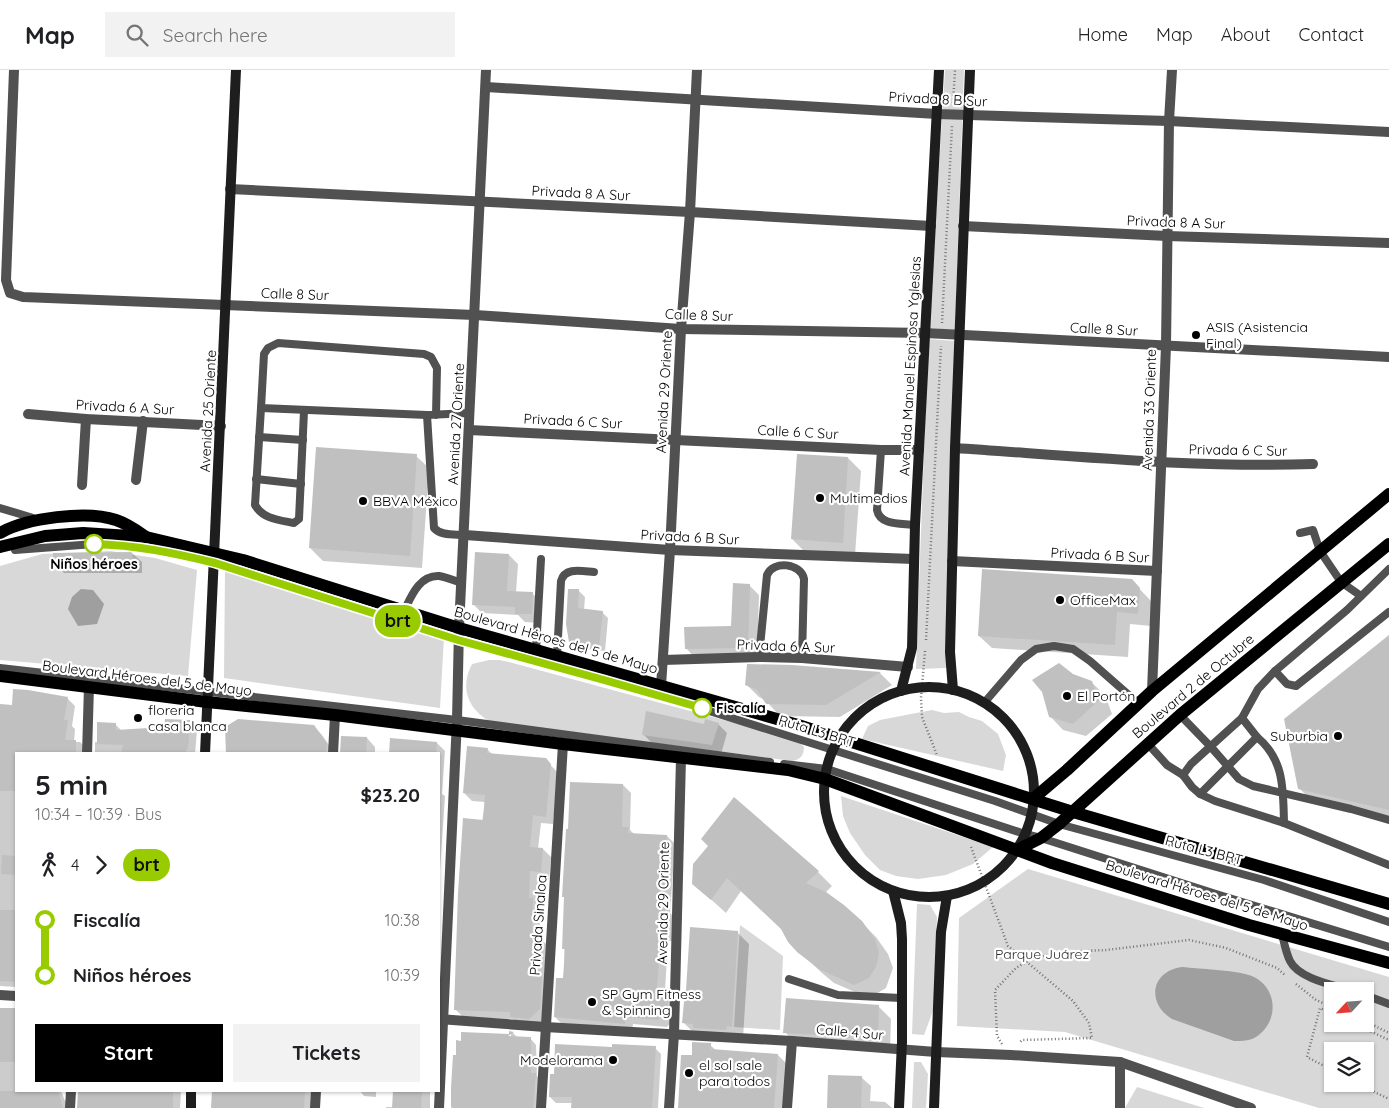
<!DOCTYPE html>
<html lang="en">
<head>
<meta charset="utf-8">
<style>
  :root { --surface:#fff; --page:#f2f2f2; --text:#202124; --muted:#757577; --line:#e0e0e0; --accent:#000 }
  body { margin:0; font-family:Quicksand,sans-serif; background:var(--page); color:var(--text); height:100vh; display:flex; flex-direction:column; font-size:19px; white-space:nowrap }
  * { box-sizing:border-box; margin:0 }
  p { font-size:16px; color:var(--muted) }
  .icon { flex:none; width:28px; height:28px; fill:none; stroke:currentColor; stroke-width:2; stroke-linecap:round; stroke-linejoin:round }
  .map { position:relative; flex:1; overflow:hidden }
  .sheet { position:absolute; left:15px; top:682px; width:425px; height:340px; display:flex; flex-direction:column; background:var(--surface); border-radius:0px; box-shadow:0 1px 4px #0004 }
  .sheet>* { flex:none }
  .badge { padding:0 10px; border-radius:16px; font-size:18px; line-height:32px }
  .needle { width:32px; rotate:244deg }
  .tools { position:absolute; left:1324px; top:912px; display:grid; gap:10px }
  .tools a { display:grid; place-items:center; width:50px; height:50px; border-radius:0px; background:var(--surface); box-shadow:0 1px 4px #0004; font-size:25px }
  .map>.badge { position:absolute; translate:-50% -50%; box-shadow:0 0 0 2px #fff }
  .legs { display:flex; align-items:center; gap:8px; height:55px; padding:0 20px; font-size:16px }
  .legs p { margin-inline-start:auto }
  .summary { display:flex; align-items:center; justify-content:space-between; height:85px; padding:0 20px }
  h1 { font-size:28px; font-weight:700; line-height:38px }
  .cta { display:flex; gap:10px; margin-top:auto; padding:10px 20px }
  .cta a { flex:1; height:58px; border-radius:0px; background:var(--accent); color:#fff; font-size:20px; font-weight:700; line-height:58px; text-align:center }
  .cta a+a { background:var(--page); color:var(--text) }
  ul { padding:0 20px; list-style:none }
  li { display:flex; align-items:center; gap:18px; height:55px; font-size:19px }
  li i { display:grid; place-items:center; width:8px; height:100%; margin:0 6px; background:currentColor }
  li i::after { content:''; width:12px; height:12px; margin:-6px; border:4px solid; border-radius:50%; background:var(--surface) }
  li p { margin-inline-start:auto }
  li:first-child i { background:linear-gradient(#0000 50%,currentColor 0) }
  li:last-child i { background:linear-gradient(currentColor 50%,#0000 0) }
  header { display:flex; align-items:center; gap:30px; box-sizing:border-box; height:70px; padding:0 25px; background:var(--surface); border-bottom:1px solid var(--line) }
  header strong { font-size:24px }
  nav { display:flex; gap:28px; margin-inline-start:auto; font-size:18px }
  .search { width:350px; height:45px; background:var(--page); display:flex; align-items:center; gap:12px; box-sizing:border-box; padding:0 18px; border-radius:0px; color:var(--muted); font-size:19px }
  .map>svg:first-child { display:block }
  .green { fill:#d8d8d8; fill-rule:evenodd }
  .water { fill:#9f9f9f }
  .shadow { fill:#0003 }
  .building { fill:#c0c0c0 }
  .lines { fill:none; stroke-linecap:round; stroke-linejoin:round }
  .path { stroke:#737373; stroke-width:2.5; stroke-dasharray:1 2.5; stroke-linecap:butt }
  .lane { stroke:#515151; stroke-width:8 }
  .street { stroke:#515151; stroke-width:10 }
  .secondary { stroke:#1e1e1e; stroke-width:10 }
  .primary { stroke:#000; stroke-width:12 }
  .line-1-casing { stroke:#fff; stroke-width:11 }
  .line-1 { stroke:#9c0; stroke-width:8 }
  .poi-dot { fill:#000; stroke:#fff; stroke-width:2 }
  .stop-1-dot { fill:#fff; stroke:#9c0; stroke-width:2.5 }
  .labels { text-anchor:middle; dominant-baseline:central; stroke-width:4.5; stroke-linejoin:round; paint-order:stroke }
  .street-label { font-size:14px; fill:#000; stroke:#fff }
  .poi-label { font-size:14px; fill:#000; stroke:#fff; text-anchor:start }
  .stop-label { font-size:14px; font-weight:bold; fill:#000; stroke:#fff }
  .park-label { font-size:14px; fill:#2f2f2f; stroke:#fff }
</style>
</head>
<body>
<header>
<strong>Map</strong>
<div class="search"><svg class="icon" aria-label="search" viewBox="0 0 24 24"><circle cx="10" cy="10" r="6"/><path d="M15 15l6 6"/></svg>Search here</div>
<nav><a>Home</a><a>Map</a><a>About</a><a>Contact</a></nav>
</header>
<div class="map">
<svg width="1389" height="1038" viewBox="0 0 1389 1038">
  <rect width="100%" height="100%" fill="#fff"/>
  <g class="green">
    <path d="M945,0H964L955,260L929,258Z"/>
    <path d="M928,269L955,271L946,598L916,599Z"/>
    <path d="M110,481L155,488L197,500L188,606L0,590V496L42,484Z"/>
    <path d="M225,500L444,567L440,638L224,608Z"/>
    <path d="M489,590H499L509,592L797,670L804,677C804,685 800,690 792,691L489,651C467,638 460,617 472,594Z"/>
    <path d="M932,640L944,643L959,642L969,647L982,651L998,664L1006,685L1003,701L862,669L868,656L880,650Z"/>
    <path d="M841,726L993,777L973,794L946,805L918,809L896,806L880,800L865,785L850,763L843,746Z"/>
    <path d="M1028,799L1389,907V1038H1319L1065,962L957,956L959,848ZM1332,921H1365V954H1332ZM1332,981H1365V1014H1332Z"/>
    <path d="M917,834L930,835L937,847L934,938L924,965L912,964Z"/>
    <path d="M740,855L783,886L780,960L734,957Z"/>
    <path d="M914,992H921L928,1004L926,1038H912Z"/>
    <path d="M1137,1017L1204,1038H1125Z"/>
  </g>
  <g class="water">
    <path d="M81,519L93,520L104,534L97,554L78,556L68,539L72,527Z"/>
    <path d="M1182,897C1199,899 1241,900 1254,907C1278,919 1279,952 1256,967C1250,971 1242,971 1234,971L1172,949C1146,933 1151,901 1182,897Z"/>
  </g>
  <g class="shadow">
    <path d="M416,386L429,398L422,498L323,491L310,478Z"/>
    <path d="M848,388L861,401L855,485L805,482L792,469Z"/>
    <path d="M132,483L142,492V503H64L54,494Z"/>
    <path d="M509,485L518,494L516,522L532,523L541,532L540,553L525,552L518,545L482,543L473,534Z"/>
    <path d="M1132,511L1152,532L1151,556L1130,554L1128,587L992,578L979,566Z"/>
    <path d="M749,515L759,525L757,587L695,588L686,578L733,558Z"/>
    <path d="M578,520L585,527L584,540L602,542L608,548L605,581L577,578L570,572Z"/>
    <path d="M1389,566V747L1310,729L1299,718L1286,649Z"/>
    <path d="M792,596L880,603L892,615L840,647L780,646L765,630L759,627L747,615Z"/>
    <path d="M1072,605L1091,612L1105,625L1112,644L1086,666L1063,660L1050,646Z"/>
    <path d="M67,628L75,636L72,656L75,659L74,672H80L88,680V684H16V917L0,916V635L13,637Z"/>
    <path d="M189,652L197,660L195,684H95V672H98L115,654L122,661L166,658Z"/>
    <path d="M718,654L727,663L721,684L653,674L644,665Z"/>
    <path d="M313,656L322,665L335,684H227Z"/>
    <path d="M367,668L375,677V683L382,684H341Z"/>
    <path d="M437,673L445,681L442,724L445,726L439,815V684H391Z"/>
    <path d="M487,679L493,685L545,689L558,703L553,754L541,753L538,779H543L551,787L549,810L538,809L536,833L541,838L539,867L547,875L548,947L537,956L519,955L513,949L463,947L455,939L485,732L472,731L464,723Z"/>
    <path d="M623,715L631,723L630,760L634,764L667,766L675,774L670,843L672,845V871H668L665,920H668L676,928L675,948L667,957L633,954L632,961L563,955L555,947L564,910L565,828L563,826Z"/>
    <path d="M734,729L818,802L832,816L825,823L861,852L876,867L888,884L893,898L886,918L869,928L834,913L822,903L804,886L783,860L741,821L726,843L694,814L710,776Z"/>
    <path d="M737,862L749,874L743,968L696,965L684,953L686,926L683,921L687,922Z"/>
    <path d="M878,936L891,949L890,980L797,975L785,962Z"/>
    <path d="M0,939L16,940V1021H61L68,1038H0Z"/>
    <path d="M511,963H513L518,968H530L536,975L537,1006L542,1011L540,1038H451L453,995L462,972V964L511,966Z"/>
    <path d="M710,975L717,981L778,985L787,994L783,1038H679L693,986Z"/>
    <path d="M613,978H655L661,984L658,1038H572L573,1033H556L550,1027Z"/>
    <path d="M862,1008L871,1016L870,1031L885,1032L892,1038H828Z"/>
    <path d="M78,1021H181L180,1038H78Z"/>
    <path d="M213,1021H313L312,1038H212Z"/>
    <path d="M360,1021H376V1027L364,1026Z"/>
    <path d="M394,1021H430V1038H386V1037H394Z"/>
  </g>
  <g class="building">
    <path d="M316,377L417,384L410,486L309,478Z"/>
    <path d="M797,384L848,387L843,473L791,469Z"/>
    <path d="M132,482L133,494H53V483Z"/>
    <path d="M475,482L509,484L507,521L533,522L532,544H515V537L472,535Z"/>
    <path d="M982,499L1132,509L1140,518L1138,544L1117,542L1115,575L978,566Z"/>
    <path d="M733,513L750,514L748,578L685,579L684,557L731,556Z"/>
    <path d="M568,519H579L578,538L603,541L599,576L569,572L566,554Z"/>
    <path d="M1389,565V740L1298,719L1284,649Z"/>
    <path d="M1059,593L1073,604L1092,611L1099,630L1073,654L1049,647L1042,622L1032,610Z"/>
    <path d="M747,594L792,595L881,602L826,635L766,634L757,620L745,615Z"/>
    <path d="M13,619L28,620L68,627L64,650H68L65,670H76V684H16V721H0V634L12,635Z"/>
    <path d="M646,641L704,654L705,649L719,653L712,675L642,665Z"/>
    <path d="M165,649L190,650L188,679H186V684H121L123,675L97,674V652L116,653V660L164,657Z"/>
    <path d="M238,649L314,655L327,673L326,684H226L225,657Z"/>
    <path d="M341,666L367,667L366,684H340Z"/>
    <path d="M390,668L437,672L436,684H389Z"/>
    <path d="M467,676L488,678L487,683L546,688L551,694L546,747L533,745L530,777L543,778L541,802L530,801L529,828H533L532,865L540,866L537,900H539V906L542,907L540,939L529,949L510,947V942L454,940L458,823L463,748L483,750L485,725L463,723Z"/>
    <path d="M570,712L623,714L622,757H629L628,763L667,765L663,836H665L664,864H661L657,918L668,919V940L658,950L625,947V954L554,947L556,908H563L565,879H562L564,827H562L566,759H568Z"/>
    <path d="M734,727L819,801L806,813L826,822L844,835L862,851L875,869L879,883L876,897L869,908L854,915L819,899L797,882L788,872L781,859L727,808L711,830L692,814L693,794L708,776L701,769Z"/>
    <path d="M2,785L16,786V805L1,804Z"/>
    <path d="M0,840H16V912L0,911Z"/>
    <path d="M690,857L738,861L732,957L727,956L726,960L693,958V954L682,953L685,921L682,924V920H686Z"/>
    <path d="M786,928L879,935L878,968L783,963Z"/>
    <rect x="0" y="938" width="16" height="54"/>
    <path d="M509,961L514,962L508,966L531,967V1003H536L533,1038H453L451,1036V1018L453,985H456V970L461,971V962L509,964Z"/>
    <path d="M692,972L711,973V979L778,984L774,1038H678L681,985H692Z"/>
    <path d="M555,974L612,977V974L656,976L652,1038H571L572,1027H549L550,1004H554Z"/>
    <path d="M828,1005L862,1006L861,1038H827Z"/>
    <path d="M0,1021H58L63,1038H0Z"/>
    <path d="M78,1021H173V1038H77Z"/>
    <path d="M212,1021H305L304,1038H211Z"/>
    <path d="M393,1021H422L421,1038H392Z"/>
  </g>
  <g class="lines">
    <g class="path">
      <path d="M953,33L955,0"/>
      <path d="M942,253L952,56"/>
      <path d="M926,570L941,276"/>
      <path d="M925,581L921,628L922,647L937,685"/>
      <path d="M971,777L1008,876L1073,931L1089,953L1092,968L1022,970L1019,973"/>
      <path d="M1296,914L1316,930L1332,937"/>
      <path d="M1332,944L1320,938L1307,987L1332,1000"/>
      <path d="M1365,951L1389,963"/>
      <path d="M1355,954L1389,970"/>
      <path d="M1002,974L997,966L995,920L1016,898L1031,889L1061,882L1106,880L1189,870L1226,878L1277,898L1286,906"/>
      <path d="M1358,1014L1389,1029"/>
    </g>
    <g class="lane">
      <path d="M261,338L255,435C263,449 279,450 294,453L299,449L304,341"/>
      <path d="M427,345L434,458C441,466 454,464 465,465"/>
      <path d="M436,345L437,298L431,287L424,284L278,273L268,278L264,284L261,338L427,345L470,343"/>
      <path d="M259,367L303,370"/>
      <path d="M881,380L877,440C880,456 902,453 915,455"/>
      <path d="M256,409L301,414"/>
      <path d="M0,438L30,447L37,450"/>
      <path d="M1300,463L1313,460L1320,481L1341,512L1361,526"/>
      <path d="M15,480L94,474L136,476L178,483L215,493L458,570L665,627L995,731L1059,754L1264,810L1389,852"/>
      <path d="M404,541C411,527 419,505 439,506C446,507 455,511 462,513"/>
      <path d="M536,580L541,489"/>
      <path d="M557,586L561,511C565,497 581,501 594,502"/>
      <path d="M759,587L767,505C773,490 801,493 804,509L802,588"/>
      <path d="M0,598L457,650L770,692"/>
      <path d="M1275,601L1287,614L1296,616L1389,542"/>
      <path d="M984,633L1021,590L1036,579L1054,576L1073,579L1090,591L1139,634"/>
      <path d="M1180,645L1211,677L1239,709L1253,716L1351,739L1389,750"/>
      <path d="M1242,648L1258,619L1275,601L1347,540L1389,499"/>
      <path d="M1257,667L1242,648L1191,694L1183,705L1192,717L1200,724L1215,731L1284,753L1389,795"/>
      <path d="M1148,674L1167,695L1183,705"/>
      <path d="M784,694L827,699L1025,764L1041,768L1216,824L1389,877"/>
      <path d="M1200,724L1257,667C1285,690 1283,721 1284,753"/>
      <path d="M1282,864C1284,872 1286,883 1290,891C1299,909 1334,915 1353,921"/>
      <path d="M789,909L838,925L901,928"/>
      <path d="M1365,925L1389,934"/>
    </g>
    <g class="street">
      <path d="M14,0L6,210L10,223L23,227L475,245L681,259L925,263L1389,287"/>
      <path d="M486,17L937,44L1169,51L1389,62"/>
      <path d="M230,119L690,142L931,156"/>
      <path d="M963,156L1167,166L1389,173"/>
      <path d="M28,344L86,349L221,356"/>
      <path d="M469,360L881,380H919"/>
      <path d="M955,378C1074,386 1194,398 1313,394"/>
      <path d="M136,410L143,351"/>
      <path d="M82,415L86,349"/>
      <path d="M465,465L670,480L914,489"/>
      <path d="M952,491L1157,501"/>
      <path d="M663,590L759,587L802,588L908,597"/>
      <path d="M661,616L670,480L681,259L690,142L697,0"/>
      <path d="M1152,621L1166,276L1169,51L1172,0"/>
      <path d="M87,684L89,616"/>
      <path d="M333,684L335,645"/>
      <path d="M0,925L16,926"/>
      <path d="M439,949L545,957L792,971L936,982L1011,985L1120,992L1251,1038"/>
      <path d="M70,1038L71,1021"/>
      <path d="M315,1038L316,1021"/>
      <path d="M439,1038L457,650L459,558L486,0"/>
      <path d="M541,1038L563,674"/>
      <path d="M669,1038L674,964L681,688"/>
      <path d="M787,1038L792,971"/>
      <path d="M1120,1038V992"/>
    </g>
    <g class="secondary">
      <circle cx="929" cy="722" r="105"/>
      <path d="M953,620L950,582L955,378L970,0"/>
      <path d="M901,621L912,578L915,455L939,0"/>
      <path d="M205,684L236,0"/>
      <path d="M893,821L901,853L902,869V972L899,1038"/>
      <path d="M191,1038V1021"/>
      <path d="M934,1038L941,862L947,826"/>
    </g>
    <g class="primary">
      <path d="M0,463C26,448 87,440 116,450C128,454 136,460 146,467"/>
      <path d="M0,477L45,466L83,463L146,467L243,490L459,558L798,655L1073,742L1389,834"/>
      <path d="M0,606L207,632L335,645L563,674L788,700L825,709L1052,793L1249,855L1389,893"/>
      <path d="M1034,728L1067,700L1152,621L1389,424"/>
      <path d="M1017,780L1041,768L1059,754L1180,645L1389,474"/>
    </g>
  </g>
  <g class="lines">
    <defs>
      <path id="line-1" d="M94,474C136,475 174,483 215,493L458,570L604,610L702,638"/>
    </defs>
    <use href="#line-1" class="line-1-casing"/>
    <use href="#line-1" class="line-1"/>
  </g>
  <g class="poi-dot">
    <circle cx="1196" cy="265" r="5"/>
    <circle cx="820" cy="428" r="5"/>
    <circle cx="363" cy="431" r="5"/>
    <circle cx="1060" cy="530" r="5"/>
    <circle cx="1067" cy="626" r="5"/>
    <circle cx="138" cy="648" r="5"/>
    <circle cx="1338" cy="666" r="5"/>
    <circle cx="592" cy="932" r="5"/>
    <circle cx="613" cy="990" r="5"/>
    <circle cx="689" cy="1003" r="5"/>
  </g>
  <g class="stop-1-dot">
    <circle cx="94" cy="474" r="9"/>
    <circle cx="702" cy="638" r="9"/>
  </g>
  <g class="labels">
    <g class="street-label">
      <text transform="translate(938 29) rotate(3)">Privada 8 B Sur</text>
      <text transform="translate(581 123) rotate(3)">Privada 8 A Sur</text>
      <text transform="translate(1176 152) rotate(2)">Privada 8 A Sur</text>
      <text transform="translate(295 224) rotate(2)">Calle 8 Sur</text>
      <text transform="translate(699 245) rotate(2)">Calle 8 Sur</text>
      <text transform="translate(1104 259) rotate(3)">Calle 8 Sur</text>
      <text transform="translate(910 296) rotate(-87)">Avenida Manuel Espinosa Yglesias</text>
      <text transform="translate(664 322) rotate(-87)">Avenida 29 Oriente</text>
      <text transform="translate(125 337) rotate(3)">Privada 6 A Sur</text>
      <text transform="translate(1149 340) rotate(-88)">Avenida 33 Oriente</text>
      <text transform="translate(208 341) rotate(-87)">Avenida 25 Oriente</text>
      <text transform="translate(573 351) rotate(3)">Privada 6 C Sur</text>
      <text transform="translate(456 354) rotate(-87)">Avenida 27 Oriente</text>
      <text transform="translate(798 362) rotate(3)">Calle 6 C Sur</text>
      <text transform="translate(1238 380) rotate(1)">Privada 6 C Sur</text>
      <text transform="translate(690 467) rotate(3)">Privada 6 B Sur</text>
      <text transform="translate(1100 485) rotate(3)">Privada 6 B Sur</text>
      <text transform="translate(556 570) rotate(16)">Boulevard Héroes del 5 de Mayo</text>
      <text transform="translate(786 576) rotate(2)">Privada 6 A Sur</text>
      <text transform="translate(147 608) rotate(7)">Boulevard Héroes del 5 de Mayo</text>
      <text transform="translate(1193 616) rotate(-40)">Boulevard 2 de Octubre</text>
      <text transform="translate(817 661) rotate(17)">Ruta L3 BRT</text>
      <text transform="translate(1204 780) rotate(15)">Ruta L3 BRT</text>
      <text transform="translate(1207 825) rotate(17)">Boulevard Héroes del 5 de Mayo</text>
      <text transform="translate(663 833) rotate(-89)">Avenida 29 Oriente</text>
      <text transform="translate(538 855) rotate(-86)">Privada Sinaloa</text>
      <text transform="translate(850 962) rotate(5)">Calle 4 Sur</text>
    </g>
    <g class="poi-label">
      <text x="1206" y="257">ASIS (Asistencia<tspan x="1206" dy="16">Final)</tspan></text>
      <text x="830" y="428">Multimedios</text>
      <text x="373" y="431">BBVA México</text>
      <text x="1070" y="530">OfficeMax</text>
      <text x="1077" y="626">El Portón</text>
      <text x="148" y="640">floreria<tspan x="148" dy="16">casa blanca</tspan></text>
      <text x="1328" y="666" text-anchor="end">Suburbia</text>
      <text x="602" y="924">SP Gym Fitness<tspan x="602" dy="16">&amp; Spinning</tspan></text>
      <text x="603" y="990" text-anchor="end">Modelorama</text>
      <text x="699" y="995">el sol sale<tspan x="699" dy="16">para todos</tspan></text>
    </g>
    <g class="stop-label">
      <text x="94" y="494">Niños héroes</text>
      <text x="716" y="638" text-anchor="start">Fiscalía</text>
    </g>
    <g class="park-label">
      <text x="1042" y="884">Parque Juárez</text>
    </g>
  </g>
</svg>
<div class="tools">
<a><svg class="needle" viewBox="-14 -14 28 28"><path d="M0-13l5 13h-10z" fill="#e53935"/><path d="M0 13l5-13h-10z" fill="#757577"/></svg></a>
<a><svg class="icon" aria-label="layers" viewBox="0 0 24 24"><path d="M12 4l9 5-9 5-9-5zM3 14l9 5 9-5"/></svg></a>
</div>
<b class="badge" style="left:398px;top:551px;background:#9c0;color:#111">brt</b>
<section class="sheet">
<div class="summary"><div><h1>5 min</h1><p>10:34 – 10:39 · Bus</p></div><b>$23.20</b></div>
<div class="legs"><svg class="icon" aria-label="walk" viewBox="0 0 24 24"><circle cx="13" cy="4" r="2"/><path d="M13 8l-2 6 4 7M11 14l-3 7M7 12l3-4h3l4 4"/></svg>4<svg class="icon" aria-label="forward" viewBox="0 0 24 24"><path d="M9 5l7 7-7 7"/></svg><b class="badge" style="background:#9c0;color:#111">brt</b></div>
<ul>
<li><i style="color:#9c0"></i><b>Fiscalía</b><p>10:38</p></li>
<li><i style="color:#9c0"></i><b>Niños héroes</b><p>10:39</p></li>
</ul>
<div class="cta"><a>Start</a><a>Tickets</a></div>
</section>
</div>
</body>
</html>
